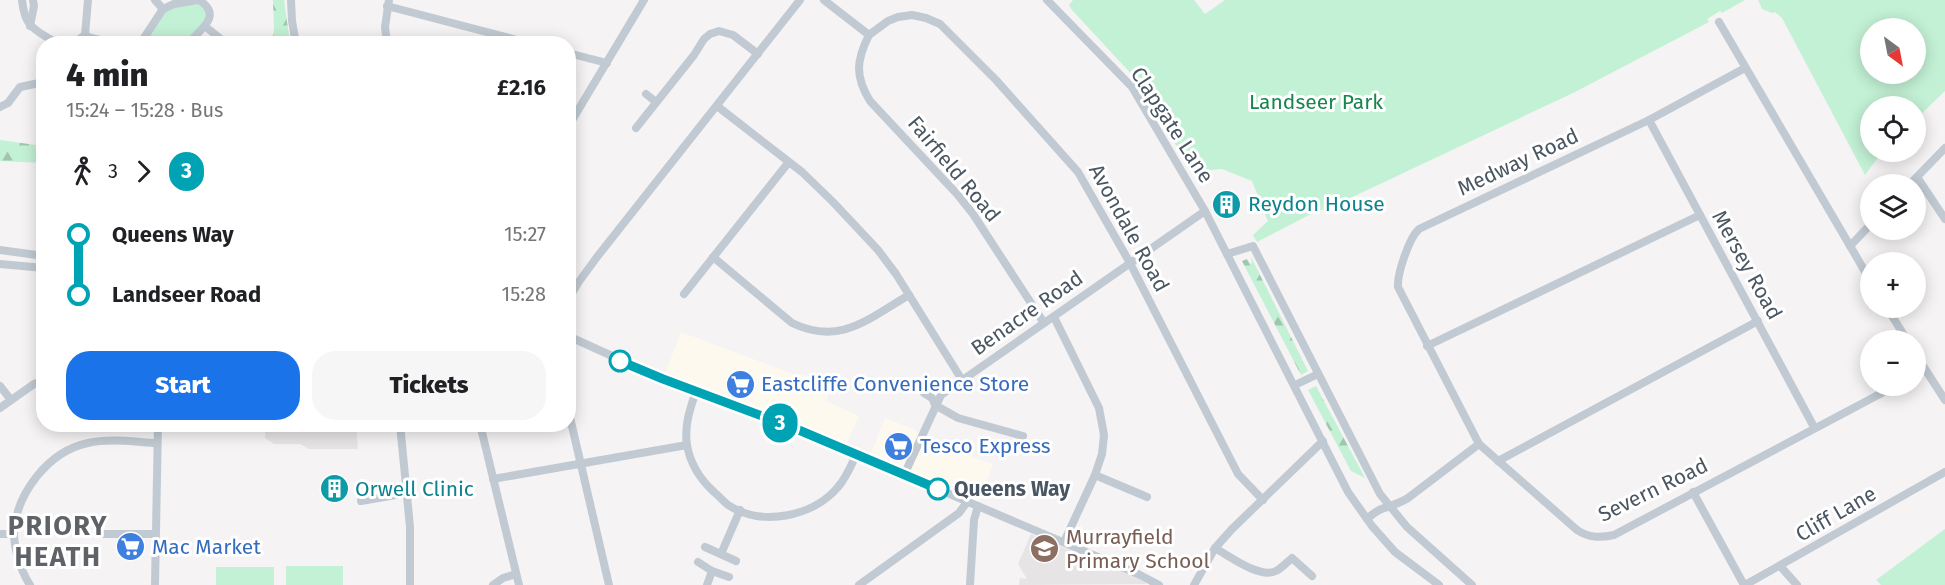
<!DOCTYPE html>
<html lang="en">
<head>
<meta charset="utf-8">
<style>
  :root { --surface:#fff; --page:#f6f6f6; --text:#202124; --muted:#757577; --accent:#1a73e8 }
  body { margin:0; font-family:"Fira Sans",sans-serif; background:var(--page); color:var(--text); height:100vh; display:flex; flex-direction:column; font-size:22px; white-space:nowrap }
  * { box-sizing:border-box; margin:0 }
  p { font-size:20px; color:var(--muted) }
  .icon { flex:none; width:33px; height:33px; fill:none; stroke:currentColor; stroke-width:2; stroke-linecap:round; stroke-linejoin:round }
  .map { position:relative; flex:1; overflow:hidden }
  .panel { position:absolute; left:36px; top:36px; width:540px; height:396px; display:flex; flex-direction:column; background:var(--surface); border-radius:24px; box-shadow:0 3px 15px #0003 }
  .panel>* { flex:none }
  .badge { padding:0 12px; border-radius:20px; font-size:21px; line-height:39px }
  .needle { width:39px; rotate:148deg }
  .tools { position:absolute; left:1860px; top:18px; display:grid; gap:12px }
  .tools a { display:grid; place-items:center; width:66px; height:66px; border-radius:50%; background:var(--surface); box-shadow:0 3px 15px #0003; font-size:30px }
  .map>.badge { position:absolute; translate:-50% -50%; box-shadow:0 0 0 3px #fff }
  .legs { display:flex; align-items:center; gap:9px; height:66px; padding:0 30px; font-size:20px }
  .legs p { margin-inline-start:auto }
  .headline { display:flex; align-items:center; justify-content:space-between; height:102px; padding:0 30px }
  h1 { font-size:33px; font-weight:800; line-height:45px }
  .button { display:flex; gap:12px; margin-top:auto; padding:12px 30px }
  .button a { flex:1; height:69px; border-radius:24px; background:var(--accent); color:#fff; font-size:24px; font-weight:800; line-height:69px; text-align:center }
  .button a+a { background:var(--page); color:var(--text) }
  ul { padding:0 30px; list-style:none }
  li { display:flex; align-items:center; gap:21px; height:60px; font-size:22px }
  li i { display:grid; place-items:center; width:9px; height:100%; margin:0 8px; background:currentColor }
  li i::after { content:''; width:15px; height:15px; margin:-8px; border:4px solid; border-radius:50%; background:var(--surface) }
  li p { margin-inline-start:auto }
  li:first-child i { background:linear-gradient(#0000 50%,currentColor 0) }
  li:last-child i { background:linear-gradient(currentColor 50%,#0000 0) }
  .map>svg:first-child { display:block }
  .commercial { fill:#fdf9ef }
  .education { fill:#e6e4e5 }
  .forest { fill:url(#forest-firs) }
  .park { fill:#c3f1d5; fill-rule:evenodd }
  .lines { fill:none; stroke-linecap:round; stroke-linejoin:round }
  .minor { stroke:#c1cad2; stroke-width:8 }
  .line-1-casing { stroke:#fff; stroke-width:14 }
  .line-1 { stroke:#00a3b4; stroke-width:9 }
  .stop-1-dot { fill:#fff; stroke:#00a3b4; stroke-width:3 }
  .labels { text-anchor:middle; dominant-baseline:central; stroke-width:6; stroke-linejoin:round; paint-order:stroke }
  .park-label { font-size:21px; fill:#17864f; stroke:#fff }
  .street-label { font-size:21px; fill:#4a5661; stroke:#fff }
  .culture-label { font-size:21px; fill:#0d838f; stroke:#fff; text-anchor:start }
  .shop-label { font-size:21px; fill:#366cbe; stroke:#fff; text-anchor:start }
  .stop-label { font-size:21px; font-weight:bold; fill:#4a5661; stroke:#fff; text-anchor:start }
  .education-label { font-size:21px; fill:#785e54; stroke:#fff; text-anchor:start }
  .district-label { font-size:27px; font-weight:bold; letter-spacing:1.5px; fill:#5f6368; stroke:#fff }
</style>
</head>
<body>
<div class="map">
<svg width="1945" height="585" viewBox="0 0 1945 585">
  <defs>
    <pattern id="forest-firs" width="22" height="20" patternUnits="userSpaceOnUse" patternTransform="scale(1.5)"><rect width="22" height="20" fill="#c3f1d5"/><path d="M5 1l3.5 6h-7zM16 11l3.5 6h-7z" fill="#a0c6b0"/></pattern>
  </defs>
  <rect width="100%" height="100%" fill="#f5f3f3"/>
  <g class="commercial">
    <path d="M681,332L796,375L799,374L832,381L826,401L859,416L844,450L663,379Z"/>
    <path d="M885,418L915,430L925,440L993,464L978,506L868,460Z"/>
  </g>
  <g class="education">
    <path d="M268,425H356L358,449H309L300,444H274L265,438V431Z"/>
    <path d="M1031,534L1137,578L1147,584L1019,585L1020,578L1027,579L1018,564Z"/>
  </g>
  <g class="forest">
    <path d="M273,0H284L290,43H272L274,29Z"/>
    <path d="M0,140L43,146V163L0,161Z"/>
    <path d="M1251,257L1308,371L1301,375L1242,261L1247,259L1251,264L1252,263Z"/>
    <path d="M1316,386L1365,478L1351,471L1308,390Z"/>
  </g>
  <g class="park">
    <path d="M198,0L209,14L189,43L140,44L163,9Z"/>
    <path d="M1073,0H1194L1205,14L1225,0H1745L1722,13L1720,11L1707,19L1709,22L1573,93L1346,200L1307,216L1257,242L1253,235L1268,221L1252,181L1222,169L1192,172L1137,80L1072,10L1069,5Z"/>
    <path d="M1758,0H1945V91L1916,119V106H1870V152H1882L1865,175L1782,18L1775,12L1772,13L1762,9ZM1916,28V74H1870V28Z"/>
    <path d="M1945,529V585H1881L1876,580Z"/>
    <rect x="286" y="566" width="57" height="19"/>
    <rect x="216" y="567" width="58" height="18"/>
  </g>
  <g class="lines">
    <g class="minor">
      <path d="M22,0C25,29 35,29 58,44"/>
      <path d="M155,0L163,9"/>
      <path d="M291,0L292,21L296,44"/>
      <path d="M824,0L869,35L888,21L898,17L912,15L926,18L940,24L996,80L1078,172L1130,263L1238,474L1263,500"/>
      <path d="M1047,0L1132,87L1205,211L1348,492L1372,526L1395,552L1439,585"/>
      <path d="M387,6L532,44"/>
      <path d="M1719,22L1870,280"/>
      <path d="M30,26L34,6L33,0"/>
      <path d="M206,27L227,44"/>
      <path d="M85,35L88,0"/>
      <path d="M869,35C856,61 855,76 870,101L957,194L973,214L1044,323"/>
      <path d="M72,44L85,35L91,38L118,44"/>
      <path d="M140,44L163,9L174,4L198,0"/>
      <path d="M189,44C197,30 225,17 199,0"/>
      <path d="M387,44L385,27L389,0"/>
      <path d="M568,53L607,63"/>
      <path d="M1745,68L1649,120L1419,229C1409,238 1397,274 1398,287L1479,444L1577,530C1589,538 1600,538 1614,535L1895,386"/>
      <path d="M646,94L656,102"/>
      <path d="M717,106L802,172L833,202L878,250L896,274L962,380"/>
      <path d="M0,107L8,103L20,87L44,82"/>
      <path d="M1649,120L1814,427"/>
      <path d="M568,127L644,0"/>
      <path d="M636,128L694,55L704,39L710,34L719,31L733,35L758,54"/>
      <path d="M1917,177L1945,219"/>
      <path d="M1910,184L1945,148"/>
      <path d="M1850,246L1870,225"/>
      <path d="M0,250L44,256"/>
      <path d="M1227,254L1253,246L1380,494L1407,527L1472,585"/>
      <path d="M713,257L792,323C840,346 868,319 909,295"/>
      <path d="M0,264L44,268"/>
      <path d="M684,294L788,163"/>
      <path d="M568,300L578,283L597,257L800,0"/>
      <path d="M1887,308L1907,340"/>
      <path d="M1054,317L1099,408L1104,435L1102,454L1095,475L1064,542"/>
      <path d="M568,336L663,379L794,428L1138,574L1159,585"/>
      <path d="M1427,346L1700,215"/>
      <path d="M1916,355L1945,400"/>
      <path d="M919,384L924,393L932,398L935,405L958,418L1023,436"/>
      <path d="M1295,385L1318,374"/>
      <path d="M0,386L11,400"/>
      <path d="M696,391C690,409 684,426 687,445C690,463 701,480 714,492C719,496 723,501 728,505C761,527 813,517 838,487C846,478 851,466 856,455"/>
      <path d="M0,408L34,384L44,380"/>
      <path d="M568,409L609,585"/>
      <path d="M400,424L410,527V585"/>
      <path d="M480,424L519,585"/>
      <path d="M1498,461L1758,321"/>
      <path d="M904,475L941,395L1205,211"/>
      <path d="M1095,475L1147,497"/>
      <path d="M493,479L687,445"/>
      <path d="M1693,492L1744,585"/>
      <path d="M361,501L407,493"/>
      <path d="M1367,519C1381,505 1392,508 1408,498L1479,444"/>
      <path d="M0,534H14"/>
      <path d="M98,534H155"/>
      <path d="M705,547L736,561"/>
      <path d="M1215,548C1229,556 1260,579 1276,571C1282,568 1287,562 1292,558L1312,576"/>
      <path d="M721,554L740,510"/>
      <path d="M698,562L712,571L707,585"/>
      <path d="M1780,566L1797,585"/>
      <path d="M712,571L729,577"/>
      <path d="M30,585C21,571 14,550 14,533C16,493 49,451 88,443C110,438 135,442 157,443"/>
      <path d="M155,585L158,424"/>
      <path d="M493,585L503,578L516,574"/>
      <path d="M859,585L959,513L967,502"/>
      <path d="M970,585L974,520L978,506"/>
      <path d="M1194,585L1215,548L1232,529L1323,441"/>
      <path d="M1745,585L1945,472"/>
    </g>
  </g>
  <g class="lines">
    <defs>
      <path id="line-1" d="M620,361L663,379L794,428L938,489"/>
    </defs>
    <use href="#line-1" class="line-1-casing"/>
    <use href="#line-1" class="line-1"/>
  </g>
  <defs>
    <symbol id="building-disc" viewBox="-11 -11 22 22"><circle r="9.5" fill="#0f9aa8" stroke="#fff"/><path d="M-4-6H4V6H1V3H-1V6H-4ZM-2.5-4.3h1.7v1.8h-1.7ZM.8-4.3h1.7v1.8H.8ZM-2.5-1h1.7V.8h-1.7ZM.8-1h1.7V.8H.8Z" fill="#fff"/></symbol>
    <symbol id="supermarket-disc" viewBox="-11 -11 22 22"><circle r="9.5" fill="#3f7fe0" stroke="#fff"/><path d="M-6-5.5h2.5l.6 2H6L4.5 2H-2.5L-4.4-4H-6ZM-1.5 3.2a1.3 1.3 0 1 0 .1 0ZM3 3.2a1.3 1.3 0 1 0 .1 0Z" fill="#fff"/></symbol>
    <symbol id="school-disc" viewBox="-11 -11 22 22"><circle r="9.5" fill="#8d6e63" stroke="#fff"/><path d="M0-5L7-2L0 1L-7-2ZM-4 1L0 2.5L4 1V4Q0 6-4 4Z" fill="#fff"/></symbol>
  </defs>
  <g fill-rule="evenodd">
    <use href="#building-disc" x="1210" y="188" width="33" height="33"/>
    <use href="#supermarket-disc" x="724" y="368" width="33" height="33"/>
    <use href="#supermarket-disc" x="882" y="430" width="33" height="33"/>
    <use href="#building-disc" x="318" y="472" width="33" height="33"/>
    <use href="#supermarket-disc" x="114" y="530" width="33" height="33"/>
    <use href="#school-disc" x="1028" y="532" width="33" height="33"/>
  </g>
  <g class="stop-1-dot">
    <circle cx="620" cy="361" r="10"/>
    <circle cx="938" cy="489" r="10"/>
  </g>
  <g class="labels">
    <g class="park-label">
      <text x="1316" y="102">Landseer Park</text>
    </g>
    <g class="street-label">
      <text transform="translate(1172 125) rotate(57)">Clapgate Lane</text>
      <text transform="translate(1518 162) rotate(-25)">Medway Road</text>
      <text transform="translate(954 169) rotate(50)">Fairfield Road</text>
      <text transform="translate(1129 228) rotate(61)">Avondale Road</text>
      <text transform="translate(1747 265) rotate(61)">Mersey Road</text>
      <text transform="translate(1027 313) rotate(-35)">Benacre Road</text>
      <text transform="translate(1653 490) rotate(-26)">Severn Road</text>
      <text transform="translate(1836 514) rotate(-30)">Cliff Lane</text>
    </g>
    <g class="culture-label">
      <text x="1248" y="204">Reydon House</text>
      <text x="355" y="489">Orwell Clinic</text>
    </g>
    <g class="shop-label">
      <text x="761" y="384">Eastcliffe Convenience Store</text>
      <text x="920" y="446">Tesco Express</text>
      <text x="152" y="547">Mac Market</text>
    </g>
    <g class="stop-label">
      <text x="954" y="489">Queens Way</text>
    </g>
    <g class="education-label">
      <text x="1066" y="537">Murrayfield<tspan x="1066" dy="24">Primary School</tspan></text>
    </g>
    <g class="district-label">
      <text x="58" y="526">PRIORY<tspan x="58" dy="31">HEATH</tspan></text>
    </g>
  </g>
</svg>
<div class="tools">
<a><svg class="needle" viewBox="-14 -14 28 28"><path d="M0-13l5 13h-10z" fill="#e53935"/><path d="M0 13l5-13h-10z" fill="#757577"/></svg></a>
<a><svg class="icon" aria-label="locate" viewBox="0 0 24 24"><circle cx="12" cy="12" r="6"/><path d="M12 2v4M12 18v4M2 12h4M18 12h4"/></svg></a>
<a><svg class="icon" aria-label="layers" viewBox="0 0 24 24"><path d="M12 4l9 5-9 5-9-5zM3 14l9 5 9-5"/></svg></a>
<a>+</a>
<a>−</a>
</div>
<b class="badge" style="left:780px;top:423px;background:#00a3b4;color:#fff">3</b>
<section class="panel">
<div class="headline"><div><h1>4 min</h1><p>15:24 – 15:28 · Bus</p></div><b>£2.16</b></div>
<div class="legs"><svg class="icon" aria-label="walk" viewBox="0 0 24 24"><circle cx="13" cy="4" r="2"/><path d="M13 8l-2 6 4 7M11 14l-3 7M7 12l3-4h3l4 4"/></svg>3<svg class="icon" aria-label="forward" viewBox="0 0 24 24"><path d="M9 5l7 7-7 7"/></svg><b class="badge" style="background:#00a3b4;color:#fff">3</b></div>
<ul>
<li><i style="color:#00a3b4"></i><b>Queens Way</b><p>15:27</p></li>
<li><i style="color:#00a3b4"></i><b>Landseer Road</b><p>15:28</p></li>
</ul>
<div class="button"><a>Start</a><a>Tickets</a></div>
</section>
</div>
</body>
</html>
